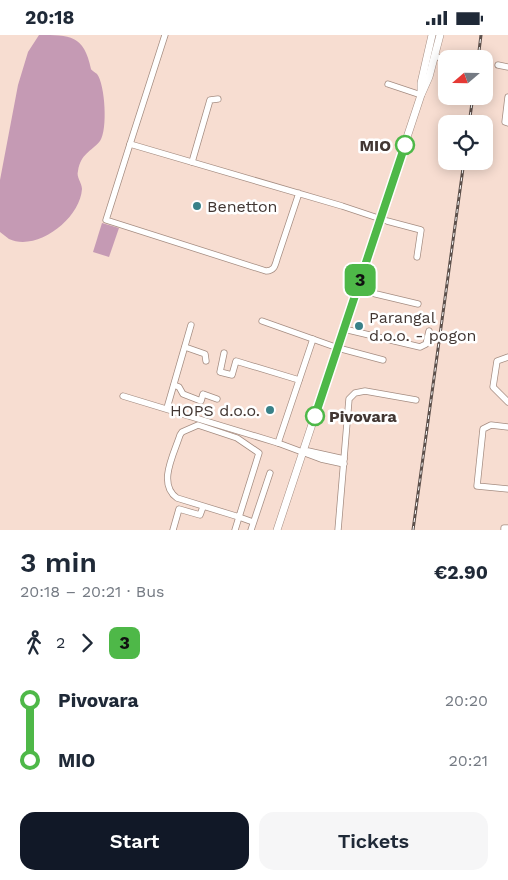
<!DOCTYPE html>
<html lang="en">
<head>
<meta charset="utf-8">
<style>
  :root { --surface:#fff; --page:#f6f6f7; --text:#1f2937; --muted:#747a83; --accent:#111827 }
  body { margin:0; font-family:"Work Sans",sans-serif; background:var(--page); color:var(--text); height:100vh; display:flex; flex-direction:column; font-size:19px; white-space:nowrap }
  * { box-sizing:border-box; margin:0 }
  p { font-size:16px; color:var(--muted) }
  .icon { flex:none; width:28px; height:28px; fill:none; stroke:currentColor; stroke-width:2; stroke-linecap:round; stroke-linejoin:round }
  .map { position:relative; height:495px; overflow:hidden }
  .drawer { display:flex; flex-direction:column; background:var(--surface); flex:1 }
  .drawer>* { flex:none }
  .badge { padding:0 10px; border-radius:8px; font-size:18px; line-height:32px }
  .needle { width:32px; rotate:250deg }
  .tools { position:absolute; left:438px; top:15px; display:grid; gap:10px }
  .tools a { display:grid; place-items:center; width:55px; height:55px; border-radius:10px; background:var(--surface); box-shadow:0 2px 12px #0003; font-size:25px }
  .map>.badge { position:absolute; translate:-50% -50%; box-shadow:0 0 0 2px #fff }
  .legs { display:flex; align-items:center; gap:8px; height:55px; padding:0 20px; font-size:16px }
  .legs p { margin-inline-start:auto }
  .overview { display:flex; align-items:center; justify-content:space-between; height:85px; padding:0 20px }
  h1 { font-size:28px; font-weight:600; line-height:38px }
  .action { display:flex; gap:10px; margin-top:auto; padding:10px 20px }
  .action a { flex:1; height:58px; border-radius:15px; background:var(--accent); color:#fff; font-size:20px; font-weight:600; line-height:58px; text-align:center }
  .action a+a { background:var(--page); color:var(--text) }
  ul { padding:0 20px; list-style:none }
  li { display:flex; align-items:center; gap:18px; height:60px; font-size:19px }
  li i { display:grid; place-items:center; width:8px; height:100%; margin:0 6px; background:currentColor }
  li i::after { content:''; width:12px; height:12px; margin:-6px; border:4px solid; border-radius:50%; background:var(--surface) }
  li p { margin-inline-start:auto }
  li:first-child i { background:linear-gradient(#0000 50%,currentColor 0) }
  li:last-child i { background:linear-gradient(currentColor 50%,#0000 0) }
  .status { display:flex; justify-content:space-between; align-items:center; height:35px; padding:0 25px; background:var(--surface); direction:ltr }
  .status svg { height:14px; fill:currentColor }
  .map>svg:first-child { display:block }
  .water { fill:#c59ab4 }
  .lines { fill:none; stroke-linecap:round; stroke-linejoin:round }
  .minor-casing { stroke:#a58d82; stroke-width:7 }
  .major-casing { stroke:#a58d82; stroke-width:8 }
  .minor { stroke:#fff; stroke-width:5.5 }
  .major { stroke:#fff; stroke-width:7 }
  .rail-casing { stroke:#5d504b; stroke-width:3 }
  .rail { stroke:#fff; stroke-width:1; stroke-dasharray:4; stroke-linecap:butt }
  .line-1-casing { stroke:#fff; stroke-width:11 }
  .line-1 { stroke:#4eb848; stroke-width:8 }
  .stop-1-dot { fill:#fff; stroke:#4eb848; stroke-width:2.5 }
  .poi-dot { fill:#398188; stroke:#fff; stroke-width:2 }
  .labels { text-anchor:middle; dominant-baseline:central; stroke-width:5; stroke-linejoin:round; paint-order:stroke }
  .stop-label { font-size:16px; font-weight:bold; fill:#423733; stroke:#fff; text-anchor:end }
  .poi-label { font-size:16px; fill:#423733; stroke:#fff; text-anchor:start }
</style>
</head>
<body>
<div class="status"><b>20:18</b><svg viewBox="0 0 49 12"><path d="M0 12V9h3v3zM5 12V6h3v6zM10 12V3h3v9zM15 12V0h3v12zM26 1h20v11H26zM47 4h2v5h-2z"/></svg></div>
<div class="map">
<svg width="508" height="495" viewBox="0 0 508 495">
  <rect width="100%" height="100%" fill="#f7ddd1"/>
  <g class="water">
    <path d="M39,0C70,0 84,0 91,34C91,35 96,38 97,39C105,49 108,95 100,106C91,117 81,118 78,136C76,142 82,148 82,154C80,184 37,217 9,204C6,202 3,199 0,197V145L18,50L28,17Z"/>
    <path d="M102,188L119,193L109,222L93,217Z"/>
  </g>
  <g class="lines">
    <defs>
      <g id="minor">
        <path d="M435,21L446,25"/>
        <path d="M498,30L508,32"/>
        <path d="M388,49L421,60"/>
        <path d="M508,62L505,87L508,88"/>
        <path d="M130,109L165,0"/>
        <path d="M192,127L210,65L218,64"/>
        <path d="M299,158L277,224C275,231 274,236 266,236L106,185L130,109L342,171L387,186L421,195L417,222"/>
        <path d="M357,254L376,259L418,269"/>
        <path d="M262,286L338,313L383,325"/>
        <path d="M344,294L420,312L426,309L429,296"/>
        <path d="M185,312L205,319L206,326"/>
        <path d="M224,318L220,337L232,340L236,326L299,345"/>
        <path d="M508,322L497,326L493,352L508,367"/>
        <path d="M174,350L179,352L183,359L201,366L203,359L217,364"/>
        <path d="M123,361L278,408L321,424L344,429"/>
        <path d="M167,373L191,290"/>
        <path d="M198,390L237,403L259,418L239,482L177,463C157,449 174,419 180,400L182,397Z"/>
        <path d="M508,392L491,390L483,394L477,451L508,454"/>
        <path d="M278,408L313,304"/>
        <path d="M308,416L344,424"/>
        <path d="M173,495L179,474L200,480L203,472"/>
        <path d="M235,495L239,482L253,487"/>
        <path d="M251,495L270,438"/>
        <path d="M338,495L349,364L355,358L365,356L416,365"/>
        <path d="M504,495V493H508"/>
      </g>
      <g id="major">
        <path d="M421,59V48L432,0"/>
        <path d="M277,495L421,60L429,42L440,0"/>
      </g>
    </defs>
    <use href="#minor" class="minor-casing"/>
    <use href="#major" class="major-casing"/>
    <use href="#minor" class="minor"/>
    <use href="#major" class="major"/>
    <defs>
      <g id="rail">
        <path d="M478,24L481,0"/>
        <path d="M469,89L473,61"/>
        <path d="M413,495L464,126"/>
      </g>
    </defs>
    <use href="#rail" class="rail-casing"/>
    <use href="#rail" class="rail"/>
  </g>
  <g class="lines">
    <defs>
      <path id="line-1" d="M315,381L405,110"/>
    </defs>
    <use href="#line-1" class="line-1-casing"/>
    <use href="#line-1" class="line-1"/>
  </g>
  <g class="stop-1-dot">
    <circle cx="405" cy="110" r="9"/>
    <circle cx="315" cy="381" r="9"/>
  </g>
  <g class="poi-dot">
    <circle cx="197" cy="171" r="5"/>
    <circle cx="359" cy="291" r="5"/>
    <circle cx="270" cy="375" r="5"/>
  </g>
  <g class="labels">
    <g class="stop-label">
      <text x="391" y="110">MIO</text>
      <text x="329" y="381" text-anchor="start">Pivovara</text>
    </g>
    <g class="poi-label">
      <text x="207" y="171">Benetton</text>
      <text x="369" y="282">Parangal<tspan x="369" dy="18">d.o.o. - pogon</tspan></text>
      <text x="260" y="375" text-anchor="end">HOPS d.o.o.</text>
    </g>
  </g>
</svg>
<div class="tools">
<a><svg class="needle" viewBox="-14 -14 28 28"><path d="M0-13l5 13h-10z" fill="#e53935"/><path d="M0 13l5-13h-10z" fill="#747a83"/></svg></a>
<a><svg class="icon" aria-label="locate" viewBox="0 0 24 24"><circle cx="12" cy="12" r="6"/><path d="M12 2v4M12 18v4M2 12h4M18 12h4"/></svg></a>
</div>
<b class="badge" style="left:360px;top:245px;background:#4eb848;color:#111">3</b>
</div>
<section class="drawer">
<div class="overview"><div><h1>3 min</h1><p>20:18 – 20:21 · Bus</p></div><b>€2.90</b></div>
<div class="legs"><svg class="icon" aria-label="walk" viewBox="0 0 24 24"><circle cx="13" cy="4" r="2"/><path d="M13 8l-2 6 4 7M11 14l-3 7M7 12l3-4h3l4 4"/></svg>2<svg class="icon" aria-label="forward" viewBox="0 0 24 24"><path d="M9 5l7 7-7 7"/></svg><b class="badge" style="background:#4eb848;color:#111">3</b></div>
<ul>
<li><i style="color:#4eb848"></i><b>Pivovara</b><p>20:20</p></li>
<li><i style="color:#4eb848"></i><b>MIO</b><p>20:21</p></li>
</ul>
<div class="action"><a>Start</a><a>Tickets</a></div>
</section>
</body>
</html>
